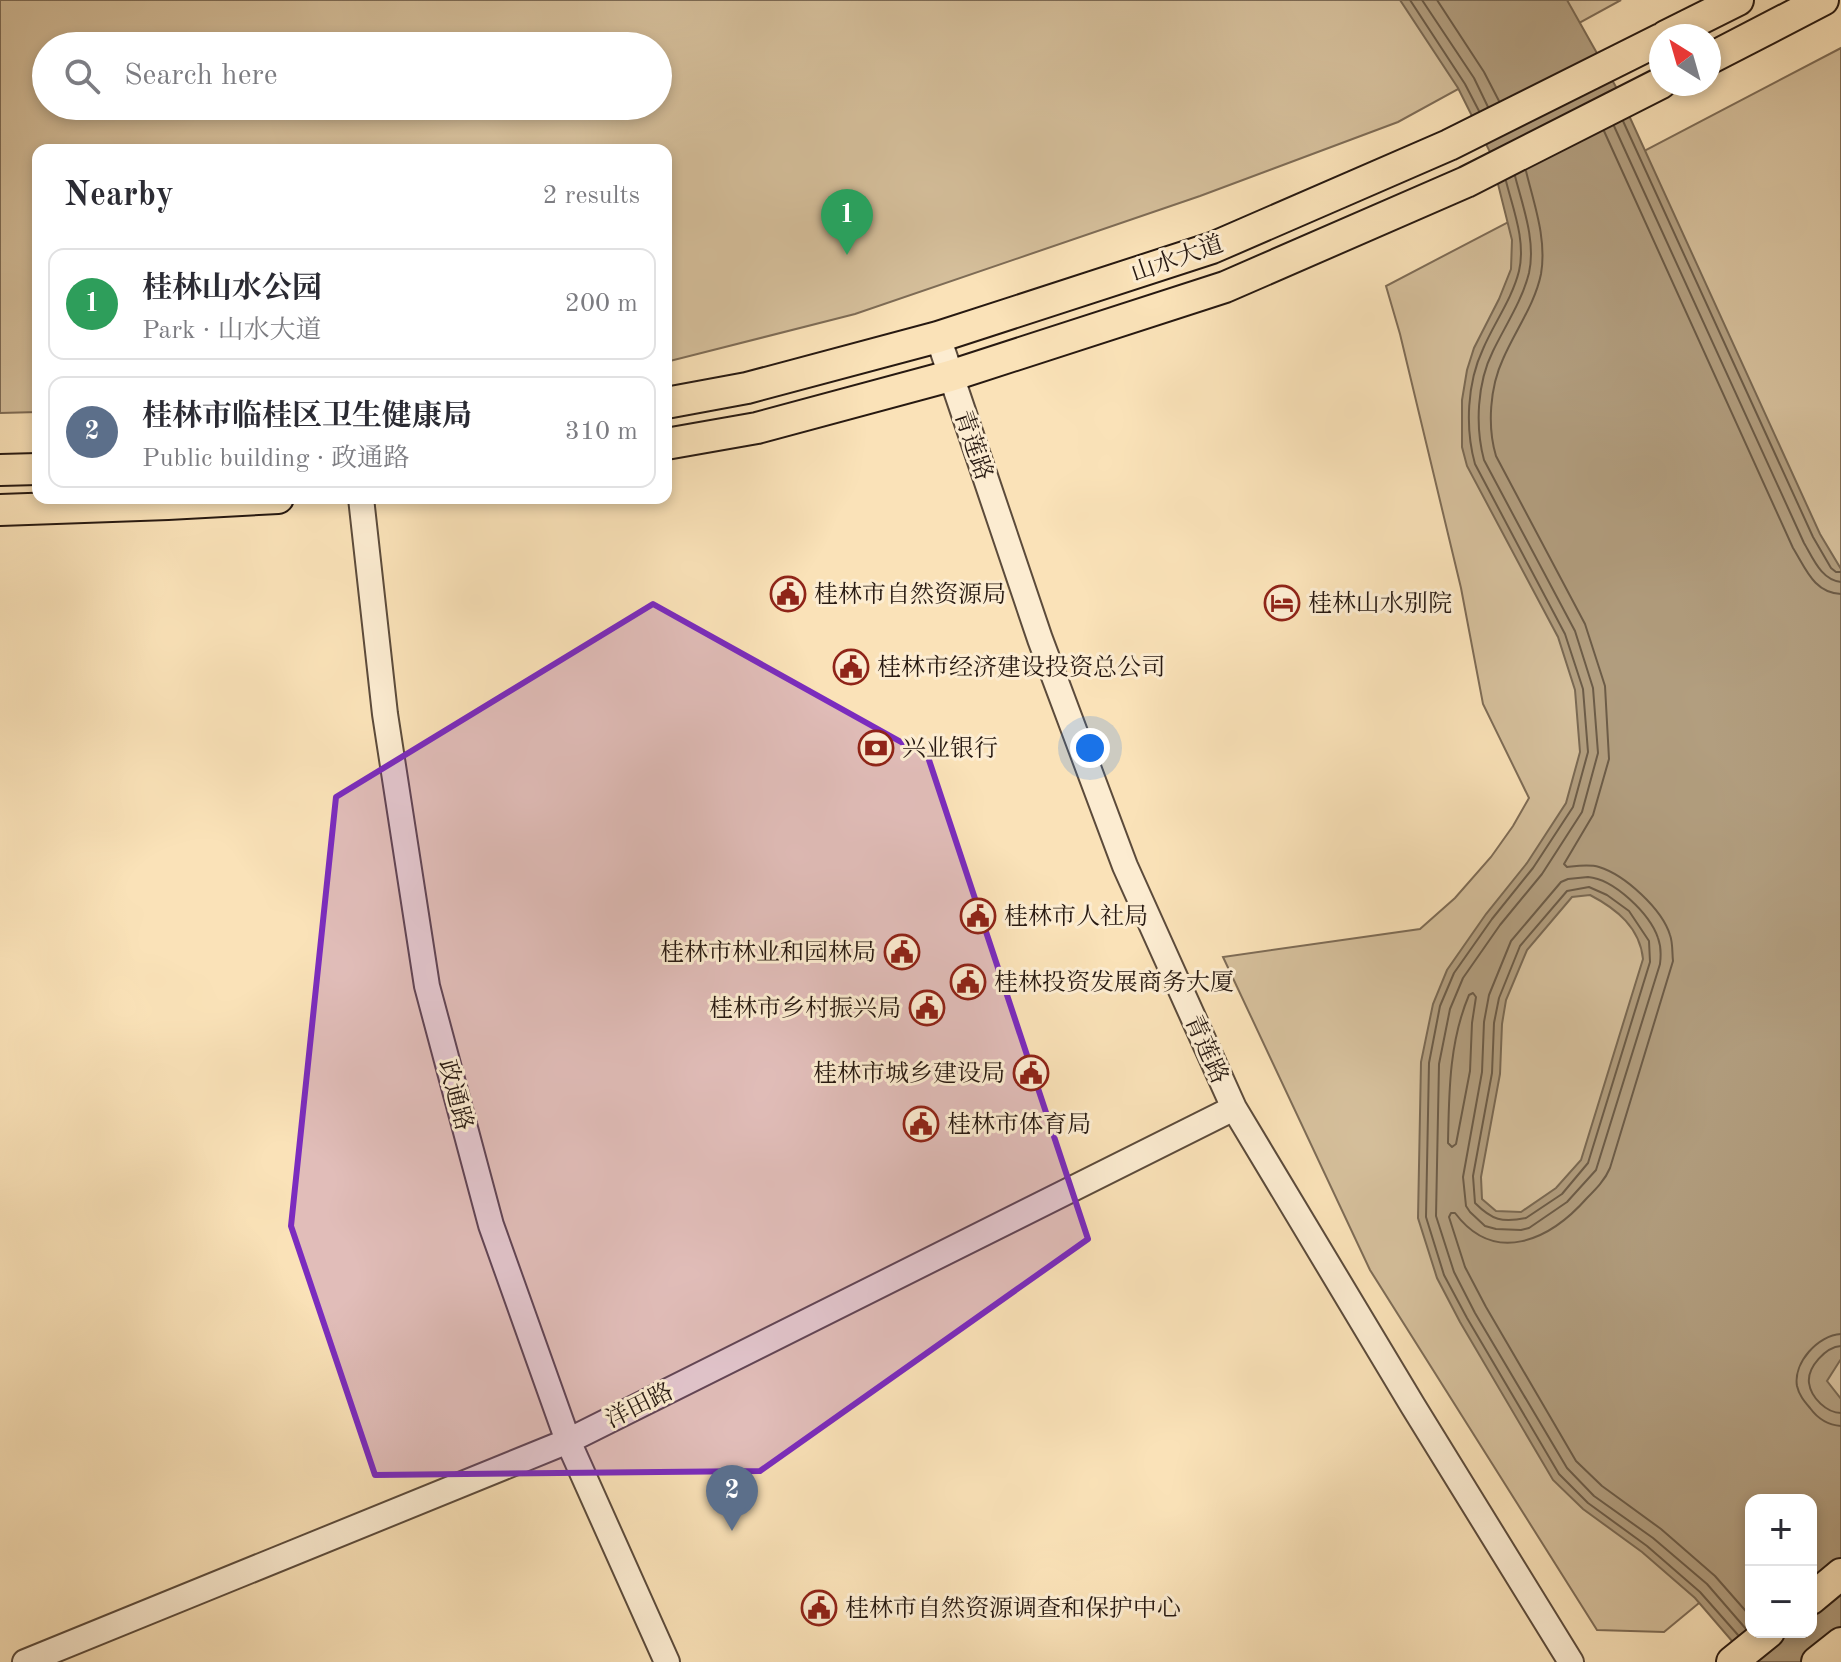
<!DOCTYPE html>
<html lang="en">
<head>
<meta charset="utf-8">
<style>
	:root { --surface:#fff; --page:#f7f7f7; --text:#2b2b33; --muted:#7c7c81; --line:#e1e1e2; --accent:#8f2418 }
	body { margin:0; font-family:"Old Standard TT","Noto Serif SC",serif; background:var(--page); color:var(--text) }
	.controls { position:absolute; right:24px; bottom:24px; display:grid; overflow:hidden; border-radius:16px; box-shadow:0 4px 12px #0003 }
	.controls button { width:72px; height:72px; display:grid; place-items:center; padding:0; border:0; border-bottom:2px solid var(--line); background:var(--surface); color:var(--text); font:40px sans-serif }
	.compass { position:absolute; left:1649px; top:24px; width:72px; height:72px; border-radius:50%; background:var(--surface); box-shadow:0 4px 12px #0003; rotate:323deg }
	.you { position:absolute; left:1090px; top:748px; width:28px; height:28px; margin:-20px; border:6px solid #fff; border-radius:50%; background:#1a73e8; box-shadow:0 0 0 12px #1a73e833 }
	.badge { display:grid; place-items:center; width:52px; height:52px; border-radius:50%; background:var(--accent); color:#fff; font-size:26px; font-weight:700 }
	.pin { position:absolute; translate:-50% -66px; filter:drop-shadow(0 2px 4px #0008) }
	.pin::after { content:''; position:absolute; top:42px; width:28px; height:24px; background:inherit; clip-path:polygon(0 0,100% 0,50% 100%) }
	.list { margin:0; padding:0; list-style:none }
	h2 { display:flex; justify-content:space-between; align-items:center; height:104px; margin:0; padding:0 32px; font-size:34px }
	h2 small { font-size:26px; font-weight:400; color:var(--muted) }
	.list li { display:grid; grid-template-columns:52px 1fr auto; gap:24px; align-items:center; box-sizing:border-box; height:112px; margin:0 16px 16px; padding:0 16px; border:2px solid var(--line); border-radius:16px }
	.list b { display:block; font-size:30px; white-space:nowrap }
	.list p { margin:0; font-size:26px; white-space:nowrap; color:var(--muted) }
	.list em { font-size:26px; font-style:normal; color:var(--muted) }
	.icon { flex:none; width:44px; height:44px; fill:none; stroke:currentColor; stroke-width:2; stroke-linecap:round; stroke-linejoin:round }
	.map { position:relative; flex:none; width:1841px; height:1662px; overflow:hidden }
	.search { position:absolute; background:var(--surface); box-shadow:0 4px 12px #0003; left:32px; top:32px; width:640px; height:88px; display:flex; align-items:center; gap:20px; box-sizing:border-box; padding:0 28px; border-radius:44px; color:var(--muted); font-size:30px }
	.panel { position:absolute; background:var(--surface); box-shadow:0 4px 12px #0003; left:32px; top:144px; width:640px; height:360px; border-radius:16px }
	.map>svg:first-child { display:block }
	.green { fill:#d6c09c; stroke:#7e6c56; stroke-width:2; fill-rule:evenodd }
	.water { fill:#b29e7f; stroke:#7a6953; stroke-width:2; fill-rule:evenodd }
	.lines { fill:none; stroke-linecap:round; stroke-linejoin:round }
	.shore { stroke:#6c5c48; stroke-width:2 }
	.tertiary-casing { stroke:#5c4b3b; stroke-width:28 }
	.primary-casing { stroke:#271911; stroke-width:34 }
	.tertiary { stroke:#fcecd1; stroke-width:24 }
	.primary { stroke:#fae2b8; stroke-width:30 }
	.marked { fill:#7b2cbf; fill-opacity:0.2; stroke:#7b2cbf; stroke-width:6; stroke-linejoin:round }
	.labels { text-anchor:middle; stroke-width:6; stroke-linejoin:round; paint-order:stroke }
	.street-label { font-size:24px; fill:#271911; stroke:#fcecd1 }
	.poi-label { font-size:24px; fill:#271911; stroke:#fcecd1; text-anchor:start }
</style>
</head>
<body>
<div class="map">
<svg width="1841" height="1662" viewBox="0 0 1841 1662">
	<rect width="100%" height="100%" fill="#fae2b8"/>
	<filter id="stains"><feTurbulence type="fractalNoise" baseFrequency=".0025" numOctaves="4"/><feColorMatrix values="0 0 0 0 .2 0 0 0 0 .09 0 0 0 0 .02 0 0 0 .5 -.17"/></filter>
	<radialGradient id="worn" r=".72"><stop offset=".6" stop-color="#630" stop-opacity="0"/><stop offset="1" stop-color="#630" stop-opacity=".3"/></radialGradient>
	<path class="green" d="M0 0H1621L1398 122 1200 196 855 314 666 362V150H38V412L0 413ZM46 46H658V106H46Z
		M1841 48V1486L1811 1500H1751V1560L1664 1632 1597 1630 1370 1270 1223 957 1420 929 1455 898 1491 857 1513 826 1529 798 1483 704 1461 588 1400 334 1386 286Z"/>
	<path class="water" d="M1400 0H1567L1616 87 1820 534 1841 569V1359L1827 1381 1841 1399V1662H1750L1695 1598 1642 1552 1583 1509 1553 1480 1460 1322 1437 1278 1418 1218 1421 1062 1433 1004 1447 970 1486 914 1527 863 1566 803 1580 752 1575 690 1558 637 1467 466 1462 447V400L1467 370 1474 348 1499 299 1511 269 1512 240 1490 152 1458 88ZM1590 895C1617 909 1640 928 1643 959L1581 1160 1556 1188 1521 1212 1496 1211 1482 1199 1481 1177 1500 1074 1502 1024 1506 1000 1527 950 1572 897ZM1751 1500H1811V1632H1751Z"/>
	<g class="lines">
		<path class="shore" d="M1410 0 1465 84 1479 111
			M1422 0 1474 78 1488 107
			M1437 0 1484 72 1499 101
			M1623 121 1813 537 1831 568 1836 572H1841
			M1614 126 1804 543C1813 558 1821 580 1841 582
			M1604 131 1793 548C1806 569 1814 593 1841 594
			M1526 171C1534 204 1547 239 1541 274 1535 304 1515 331 1503 359 1490 387 1487 426 1496 456L1585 624 1605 686 1609 759 1593 815 1564 864 1567 867C1577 866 1589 864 1599 867 1625 875 1662 909 1670 935 1673 943 1672 953 1673 961L1610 1168C1605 1180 1596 1189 1587 1198 1550 1240 1495 1266 1455 1213H1451L1449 1217 1465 1267 1486 1307 1576 1461 1602 1486 1661 1529 1715 1576 1751 1617
			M1515 176C1523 207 1536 241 1529 273 1522 301 1505 326 1493 351 1477 383 1475 426 1484 460L1575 631 1593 688 1598 753 1582 812 1542 874 1500 925 1463 978 1450 1009 1439 1064 1436 1216 1454 1272 1475 1313 1567 1468 1594 1496 1653 1538 1707 1584 1746 1629
			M1506 181C1513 209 1526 241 1519 271 1512 299 1494 323 1483 349 1467 383 1465 428 1475 464L1565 634 1583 689 1588 752 1573 807 1533 868 1492 919 1454 973 1440 1006 1429 1063 1426 1217 1444 1275 1467 1318 1559 1474 1588 1503 1647 1546 1700 1592 1738 1635
			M1588 877C1614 879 1650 914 1658 938 1661 946 1661 956 1660 964L1596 1170 1567 1202 1529 1228 1521 1230 1496 1229 1485 1226 1470 1212 1466 1206 1463 1177 1482 1072 1484 1022 1489 995 1511 941 1561 882 1568 879Z
			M1589 887 1607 895 1629 911 1649 941 1650 962 1588 1163 1562 1194 1526 1218C1502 1223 1492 1220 1475 1203L1473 1176 1492 1073 1494 1023 1499 998 1520 946 1567 891Z
			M1473 993 1476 997 1472 1023 1470 1071 1456 1144 1452 1147 1448 1143C1449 1093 1449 1042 1469 995Z
			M1841 1334C1818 1335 1793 1363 1797 1386 1799 1395 1804 1401 1810 1408 1818 1419 1827 1425 1841 1426
			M1841 1346C1826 1347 1807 1367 1809 1383 1811 1398 1827 1413 1841 1413"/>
		<g class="tertiary-casing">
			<path id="tertiary" d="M938 337 1040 639 1125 866 1234 1108 1413 1406 1571 1662
				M361 498 385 714 427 986 491 1225 568 1441 667 1662
				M25 1662 568 1441 1234 1108"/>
		</g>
		<g class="primary-casing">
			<path id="primary" d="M1666 36 1738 0
				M1709 59 1823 0
				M666 403 747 388 938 337 1212 248 1449 145 1661 39
				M666 444 757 428 950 376 1225 287 1466 182 1661 83
				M0 470 38 469
				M0 510 168 504 278 498
				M1811 1599 1841 1574
				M1732 1662 1769 1632
				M1817 1662 1841 1643"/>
		</g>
		<use href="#tertiary" class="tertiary"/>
		<use href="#primary" class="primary"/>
	</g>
	<path class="marked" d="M653 604 928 757 1088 1239 760 1471 375 1475 291 1226 336 797Z"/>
	<defs>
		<g id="civic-ring" transform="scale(1.8)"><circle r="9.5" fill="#fcecd1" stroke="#8f2418" stroke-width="1.5"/><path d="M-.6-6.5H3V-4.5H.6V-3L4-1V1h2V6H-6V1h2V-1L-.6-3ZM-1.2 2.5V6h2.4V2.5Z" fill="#8f2418"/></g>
		<g id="hotel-ring" transform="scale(1.8)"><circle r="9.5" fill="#fcecd1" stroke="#8f2418" stroke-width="1.5"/><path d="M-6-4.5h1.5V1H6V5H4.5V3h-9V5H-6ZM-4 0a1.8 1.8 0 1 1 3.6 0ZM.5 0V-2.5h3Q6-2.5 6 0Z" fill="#8f2418"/></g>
		<g id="bank-ring" transform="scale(1.8)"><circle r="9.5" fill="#fcecd1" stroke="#8f2418" stroke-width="1.5"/><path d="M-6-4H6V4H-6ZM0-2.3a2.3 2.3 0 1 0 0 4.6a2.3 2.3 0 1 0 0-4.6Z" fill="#8f2418"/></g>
	</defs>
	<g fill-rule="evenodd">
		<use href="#civic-ring" x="788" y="594"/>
		<use href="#hotel-ring" x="1282" y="603"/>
		<use href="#civic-ring" x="851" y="667"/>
		<use href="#bank-ring" x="876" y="748"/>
		<use href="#civic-ring" x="978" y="916"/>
		<use href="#civic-ring" x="902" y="952"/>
		<use href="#civic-ring" x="968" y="982"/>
		<use href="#civic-ring" x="927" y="1008"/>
		<use href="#civic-ring" x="1031" y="1073"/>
		<use href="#civic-ring" x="921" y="1124"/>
		<use href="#civic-ring" x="819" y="1608"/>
	</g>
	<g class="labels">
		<g class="street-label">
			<text transform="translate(1177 258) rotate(-19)" y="8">山水大道</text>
			<text transform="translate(974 445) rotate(71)" y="8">青莲路</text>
			<text transform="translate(1207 1049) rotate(66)" y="8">青莲路</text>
			<text transform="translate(456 1095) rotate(75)" y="8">政通路</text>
			<text transform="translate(639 1405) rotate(-26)" y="8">洋田路</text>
		</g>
		<g class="poi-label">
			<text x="814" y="602">桂林市自然资源局</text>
			<text x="1308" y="611">桂林山水别院</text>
			<text x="877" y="675">桂林市经济建设投资总公司</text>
			<text x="902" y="756">兴业银行</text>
			<text x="1004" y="924">桂林市人社局</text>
			<text x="876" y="960" text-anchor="end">桂林市林业和园林局</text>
			<text x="994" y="990">桂林投资发展商务大厦</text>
			<text x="901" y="1016" text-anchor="end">桂林市乡村振兴局</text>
			<text x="1005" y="1081" text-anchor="end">桂林市城乡建设局</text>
			<text x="947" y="1132">桂林市体育局</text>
			<text x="845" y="1616">桂林市自然资源调查和保护中心</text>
		</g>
	</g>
	<rect width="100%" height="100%" filter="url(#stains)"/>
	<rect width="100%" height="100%" fill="url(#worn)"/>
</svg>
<div class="controls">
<button>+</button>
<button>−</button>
</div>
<svg class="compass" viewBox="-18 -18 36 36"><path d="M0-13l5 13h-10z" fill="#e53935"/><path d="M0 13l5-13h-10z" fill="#7c7c81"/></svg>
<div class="you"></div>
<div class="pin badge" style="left:847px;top:255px;background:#2e9e5b">1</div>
<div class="pin badge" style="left:732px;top:1531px;background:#5c6f8a">2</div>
<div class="search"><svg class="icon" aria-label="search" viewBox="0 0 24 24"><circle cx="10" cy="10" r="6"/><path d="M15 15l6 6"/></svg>Search here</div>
<section class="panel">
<h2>Nearby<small>2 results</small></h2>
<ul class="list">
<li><span class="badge" style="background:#2e9e5b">1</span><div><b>桂林山水公园</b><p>Park · 山水大道</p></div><em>200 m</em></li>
<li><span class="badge" style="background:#5c6f8a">2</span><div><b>桂林市临桂区卫生健康局</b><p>Public building · 政通路</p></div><em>310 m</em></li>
</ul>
</section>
</div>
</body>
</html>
